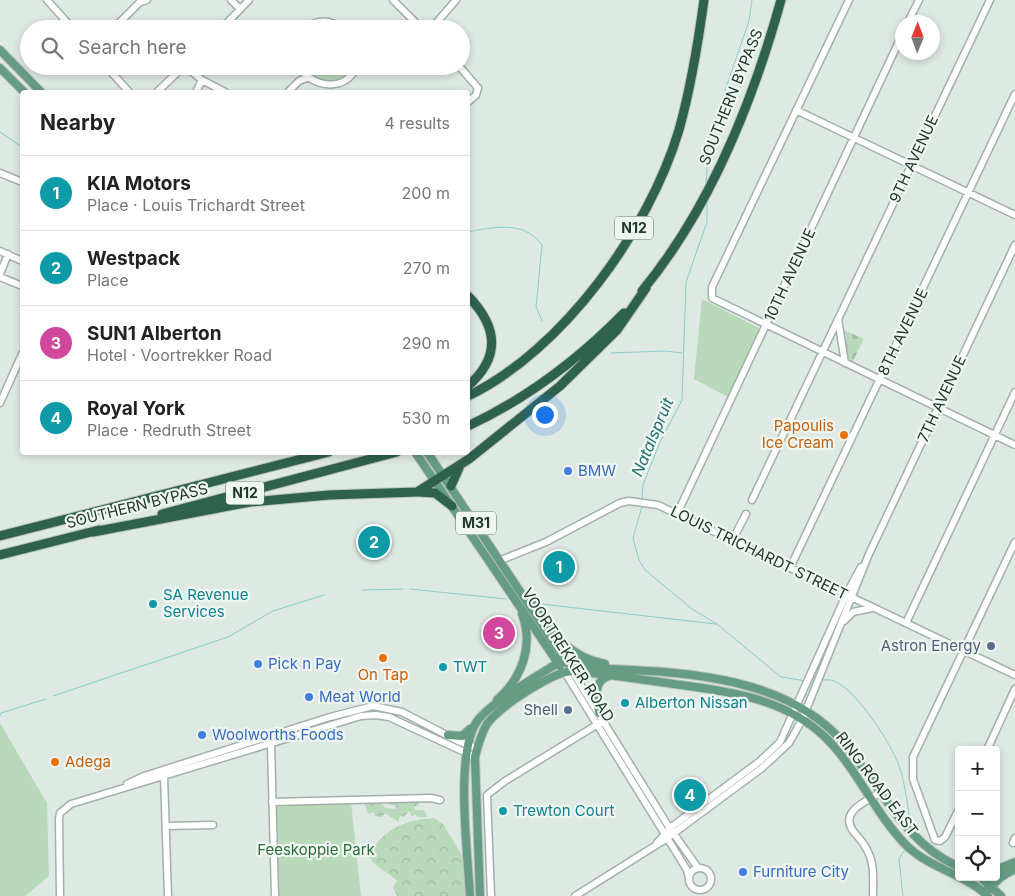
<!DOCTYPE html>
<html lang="en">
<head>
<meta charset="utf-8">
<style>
	:root { --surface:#fff; --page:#f2f2f2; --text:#222; --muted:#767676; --line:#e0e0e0; --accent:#ea580c }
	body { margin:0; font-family:Inter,sans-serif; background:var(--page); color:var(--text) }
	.controls { position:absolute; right:15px; bottom:15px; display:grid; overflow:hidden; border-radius:5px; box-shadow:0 2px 8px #0003 }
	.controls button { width:45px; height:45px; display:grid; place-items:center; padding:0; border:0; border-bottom:1px solid var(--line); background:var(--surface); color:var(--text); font:25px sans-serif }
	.compass { position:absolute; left:895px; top:15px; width:45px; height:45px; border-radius:50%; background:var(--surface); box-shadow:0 2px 8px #0003; rotate:1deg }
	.you { position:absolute; left:544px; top:414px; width:18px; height:18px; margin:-12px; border:4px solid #fff; border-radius:50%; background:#1a73e8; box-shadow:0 0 0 8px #1a73e833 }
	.badge { display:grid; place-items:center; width:32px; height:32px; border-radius:50%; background:var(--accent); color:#fff; font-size:16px; font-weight:700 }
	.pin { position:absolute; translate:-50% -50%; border:2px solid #fff; box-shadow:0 1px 5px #0006 }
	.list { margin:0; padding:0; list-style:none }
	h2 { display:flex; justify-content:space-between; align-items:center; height:65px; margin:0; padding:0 20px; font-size:21px }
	h2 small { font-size:16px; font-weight:400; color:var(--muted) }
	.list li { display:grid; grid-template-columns:32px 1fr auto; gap:15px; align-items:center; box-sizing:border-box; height:75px; padding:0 20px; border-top:1px solid var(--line) }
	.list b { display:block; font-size:19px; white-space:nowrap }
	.list p { margin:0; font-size:16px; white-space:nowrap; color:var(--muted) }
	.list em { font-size:16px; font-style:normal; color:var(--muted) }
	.icon { flex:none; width:28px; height:28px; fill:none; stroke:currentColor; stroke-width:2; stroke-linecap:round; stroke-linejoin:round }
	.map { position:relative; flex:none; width:1015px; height:896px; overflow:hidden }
	.search { position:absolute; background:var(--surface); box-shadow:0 2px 8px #0003; left:20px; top:20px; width:450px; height:55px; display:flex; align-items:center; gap:12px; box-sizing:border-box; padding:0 18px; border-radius:28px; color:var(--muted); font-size:19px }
	.panel { position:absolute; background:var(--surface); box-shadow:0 2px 8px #0003; left:20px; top:90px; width:450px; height:365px; border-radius:5px }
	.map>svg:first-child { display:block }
	.green { fill:#b9d9bb }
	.forest { fill:url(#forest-crowns) }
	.cemetery { fill:url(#cemetery-stones) }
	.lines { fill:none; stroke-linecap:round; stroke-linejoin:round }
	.stream { stroke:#89ccc9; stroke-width:1 }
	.minor-casing { stroke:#a2b0a9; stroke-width:9 }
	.major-casing { stroke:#bcc3c0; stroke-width:10 }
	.highway-casing { stroke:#bcc3c0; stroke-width:11 }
	.minor { stroke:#fff; stroke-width:6 }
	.major { stroke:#669c84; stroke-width:8 }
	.highway { stroke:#2f624e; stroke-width:9 }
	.food-dot { fill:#e8710a; stroke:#eff6f1; stroke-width:2 }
	.shop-dot { fill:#3f7fe0; stroke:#eff6f1; stroke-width:2 }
	.culture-dot { fill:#0f9aa8; stroke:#eff6f1; stroke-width:2 }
	.service-dot { fill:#5c6f8a; stroke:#eff6f1; stroke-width:2 }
	.labels { text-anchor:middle; stroke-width:4.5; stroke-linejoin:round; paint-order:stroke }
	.shield { fill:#eff6f1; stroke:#5f7168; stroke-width:1 }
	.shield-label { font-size:14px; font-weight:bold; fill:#21382e }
	.street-label { font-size:15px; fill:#21382e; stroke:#eff6f1 }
	.food-label { font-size:15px; fill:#c56008; stroke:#eff6f1; text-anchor:end }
	.shop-label { font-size:15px; fill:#366cbe; stroke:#eff6f1; text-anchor:start }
	.culture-label { font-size:15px; fill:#0d838f; stroke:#eff6f1; text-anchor:start }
	.service-label { font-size:15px; fill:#4e5e75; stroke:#eff6f1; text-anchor:end }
	.park-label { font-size:15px; fill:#2e6c3a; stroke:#eff6f1 }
	.water-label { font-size:16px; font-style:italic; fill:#1f706e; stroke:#eff6f1 }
</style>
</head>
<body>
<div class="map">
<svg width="1015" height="896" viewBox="0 0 1015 896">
	<defs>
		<pattern id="forest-crowns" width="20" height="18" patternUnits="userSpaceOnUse" patternTransform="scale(1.25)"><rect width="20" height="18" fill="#b9d9bb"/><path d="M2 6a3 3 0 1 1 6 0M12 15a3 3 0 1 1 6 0" fill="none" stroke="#9fbba1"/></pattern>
		<pattern id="cemetery-stones" width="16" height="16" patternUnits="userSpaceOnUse" patternTransform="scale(1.25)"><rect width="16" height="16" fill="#b9d9bb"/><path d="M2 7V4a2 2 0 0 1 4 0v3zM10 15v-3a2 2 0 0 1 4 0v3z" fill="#9fbba1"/></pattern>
	</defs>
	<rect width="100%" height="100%" fill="#dfe9e3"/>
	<path class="green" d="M301 66H355C342 88 317 85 301 66Z
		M702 299 761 329 728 397 694 379Z
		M0 723 47 803 49 876 25 896H0Z
		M351 802 361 896H279L275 804Z"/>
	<path class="forest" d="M417 799 419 805 414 807 415 810H424L427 817H418L415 814 412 817 409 811 404 817 400 816 398 822 385 813 382 817 375 816 374 812 368 814 365 804 381 803 385 808 395 809V806L387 803 389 801Z
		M434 818 443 824 463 857 466 896H397L393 887 397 881C388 872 374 867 369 856 382 829 405 820 434 818Z"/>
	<path class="cemetery" d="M841 329 864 339 852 363 846 360Z"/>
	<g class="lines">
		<path class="stream" d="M0 132 22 147
			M706 185 709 137 749 21 752 0
			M468 232C494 227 524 220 542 245L536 307 542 321
			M611 353 665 351 682 353
			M642 500 643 485 660 442 682 400 686 282 707 222V201
			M642 506 633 538 639 560 645 570 692 609 717 624 781 677 806 681
			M410 589 506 599
			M362 590 403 589
			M541 604 716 624
			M822 680C826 680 830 679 834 681 856 689 895 748 901 772 905 786 909 810 910 825
			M53 696 228 637 273 611 324 595
			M0 716 1 713 46 699
			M903 896 899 859 906 848"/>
		<g class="minor-casing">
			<path id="minor" d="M47 0 73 29
				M231 0 240 9
				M393 0 422 29
				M849 0 712 287V298L1015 445
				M908 22 919 0
				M113 29 140 2 147 0
				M221 29 249 0
				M305 29C317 19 330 19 342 29
				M431 29 456 0
				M106 66 129 92
				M185 66 202 80 225 92
				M298 66C312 88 346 93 357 66
				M459 66 478 88 476 95 468 102
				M157 92 184 66
				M196 92 202 80
				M288 92 299 81 309 77
				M796 110 1015 215
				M0 173 22 182
				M0 251 22 261
				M0 274 8 254
				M0 277 22 286
				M838 319 845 363
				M0 403 22 354
				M752 500 990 0
				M677 514 902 35
				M732 541 746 514
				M501 560 546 542 620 503 629 501 658 505 1015 675
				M790 568 1015 94
				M844 621 853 612 872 608
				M906 623 1015 392
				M564 671 687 870 689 878
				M572 671 667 824 698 868
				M271 744 275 896
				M987 750 1015 689
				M164 776 168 896
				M127 784 144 776 330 717 373 706 402 712 460 742 477 748
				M272 802 431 798 440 800
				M959 809 945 837 940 841 935 840 913 779V757L1015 542
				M166 826 213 825
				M657 843 670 828 760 761 780 742 846 595 861 567
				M1013 843 1015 838
				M689 879a11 11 0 1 1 22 0a11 11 0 1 1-22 0Z
				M60 896 59 819 60 813 71 804 361 716 376 715 389 717 475 757
				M491 896 487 795 505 781 603 721
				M575 896 666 839 762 768 789 743 802 720 869 554 1015 245
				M873 896C873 880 875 864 867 850 864 843 858 837 853 831 839 811 867 801 880 793"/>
		</g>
		<g class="major-casing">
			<path id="major" d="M0 50 41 92
				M0 68 24 92
				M415 452 560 666
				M427 452 569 665
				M530 598C552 629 564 656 605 664
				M497 700C522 678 534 646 522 614
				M599 713C597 699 592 681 609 676
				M448 735 462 736 470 729
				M996 870 1015 862
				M980 877 1001 896
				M984 893 1001 877 1015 869
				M470 896C468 855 454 751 478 720 492 702 537 676 558 663 574 660 593 668 610 669 689 672 786 678 842 741 881 785 902 842 959 867
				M480 896 475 757C478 745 481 734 487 724 499 707 552 672 572 671 606 674 640 679 674 684 728 691 784 698 825 737 857 768 874 812 905 844 928 868 963 873 988 896"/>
		</g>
		<g class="highway-casing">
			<path id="highway" d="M642 291C709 210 753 101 781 0
				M468 296C498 327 501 357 468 386
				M468 396C563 350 649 230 679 130 691 87 698 44 704 0
				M468 426C528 398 578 360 624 313
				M451 486 459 468
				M419 492 435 493 452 506
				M162 514 397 452
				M93 532 250 502 329 495 417 492 469 459 560 386 617 330 646 288
				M0 536 329 452
				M0 555 99 530"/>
		</g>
		<use href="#minor" class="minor"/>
		<use href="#major" class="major"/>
		<use href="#highway" class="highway"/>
	</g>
	<g class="food-dot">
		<circle cx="844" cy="435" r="5"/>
		<circle cx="383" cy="658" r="5"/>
		<circle cx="55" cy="762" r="5"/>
	</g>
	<g class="shop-dot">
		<circle cx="568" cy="471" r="5"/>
		<circle cx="258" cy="664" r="5"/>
		<circle cx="309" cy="697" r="5"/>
		<circle cx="202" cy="735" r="5"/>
		<circle cx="743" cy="872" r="5"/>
	</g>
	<g class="culture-dot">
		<circle cx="153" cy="604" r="5"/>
		<circle cx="443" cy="667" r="5"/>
		<circle cx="625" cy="703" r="5"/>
		<circle cx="503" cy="811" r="5"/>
	</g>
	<g class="service-dot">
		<circle cx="991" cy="646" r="5"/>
		<circle cx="568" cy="710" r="5"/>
	</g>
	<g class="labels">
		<g class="shield">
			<rect x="615" y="216.5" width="38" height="23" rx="4"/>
			<rect x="226" y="481.5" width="38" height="23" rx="4"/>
			<rect x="456" y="511.5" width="40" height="23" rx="4"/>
		</g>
		<g class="shield-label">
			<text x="634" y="233">N12</text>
			<text x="245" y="498">N12</text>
			<text x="476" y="528">M31</text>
		</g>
		<g class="street-label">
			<text transform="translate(731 97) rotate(-68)" y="5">SOUTHERN BYPASS</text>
			<text transform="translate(914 159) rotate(-65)" y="5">9TH AVENUE</text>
			<text transform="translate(790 275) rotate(-65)" y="5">10TH AVENUE</text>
			<text transform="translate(903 332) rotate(-64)" y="5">8TH AVENUE</text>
			<text transform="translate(942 399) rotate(-65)" y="5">7TH AVENUE</text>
			<text transform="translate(137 506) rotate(-14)" y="5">SOUTHERN BYPASS</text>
			<text transform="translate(759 553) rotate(26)" y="5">LOUIS TRICHARDT STREET</text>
			<text transform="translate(568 655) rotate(57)" y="5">VOORTREKKER ROAD</text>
			<text transform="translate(877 784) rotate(53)" y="5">RING ROAD EAST</text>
		</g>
		<g class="food-label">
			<text x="834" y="431">Papoulis<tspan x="834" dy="17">Ice Cream</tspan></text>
			<text x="383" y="680" text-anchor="middle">On Tap</text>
			<text x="65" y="767" text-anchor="start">Adega</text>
		</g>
		<g class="shop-label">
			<text x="578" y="476">BMW</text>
			<text x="268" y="669">Pick n Pay</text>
			<text x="319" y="702">Meat World</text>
			<text x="212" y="740">Woolworths Foods</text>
			<text x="753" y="877">Furniture City</text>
		</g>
		<g class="culture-label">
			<text x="163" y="600">SA Revenue<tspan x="163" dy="17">Services</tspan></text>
			<text x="453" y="672">TWT</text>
			<text x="635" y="708">Alberton Nissan</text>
			<text x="513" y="816">Trewton Court</text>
		</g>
		<g class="service-label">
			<text x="981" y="651">Astron Energy</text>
			<text x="558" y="715">Shell</text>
		</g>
		<g class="park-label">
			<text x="316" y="855">Feeskoppie Park</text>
		</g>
		<g class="water-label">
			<text transform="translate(652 437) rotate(-67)" y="6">Natalspruit</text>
		</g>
	</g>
</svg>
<div class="controls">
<button>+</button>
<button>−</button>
<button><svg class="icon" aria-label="locate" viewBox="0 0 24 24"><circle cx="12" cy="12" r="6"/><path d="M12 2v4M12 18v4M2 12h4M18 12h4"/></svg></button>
</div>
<svg class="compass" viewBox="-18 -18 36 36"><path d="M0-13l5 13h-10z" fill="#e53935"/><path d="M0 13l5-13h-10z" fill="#767676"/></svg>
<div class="you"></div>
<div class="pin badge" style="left:559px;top:567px;background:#0f9aa8">1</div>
<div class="pin badge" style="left:374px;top:542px;background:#0f9aa8">2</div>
<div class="pin badge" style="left:499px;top:633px;background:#d1479c">3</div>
<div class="pin badge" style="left:690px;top:795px;background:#0f9aa8">4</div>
<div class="search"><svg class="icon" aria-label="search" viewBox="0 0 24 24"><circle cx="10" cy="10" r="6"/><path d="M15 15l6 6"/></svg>Search here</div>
<section class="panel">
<h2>Nearby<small>4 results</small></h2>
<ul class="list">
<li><span class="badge" style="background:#0f9aa8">1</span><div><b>KIA Motors</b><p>Place · Louis Trichardt Street</p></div><em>200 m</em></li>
<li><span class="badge" style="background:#0f9aa8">2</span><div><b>Westpack</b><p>Place</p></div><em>270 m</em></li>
<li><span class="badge" style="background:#d1479c">3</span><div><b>SUN1 Alberton</b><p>Hotel · Voortrekker Road</p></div><em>290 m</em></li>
<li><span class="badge" style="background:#0f9aa8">4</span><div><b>Royal York</b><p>Place · Redruth Street</p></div><em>530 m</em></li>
</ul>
</section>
</div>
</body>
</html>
